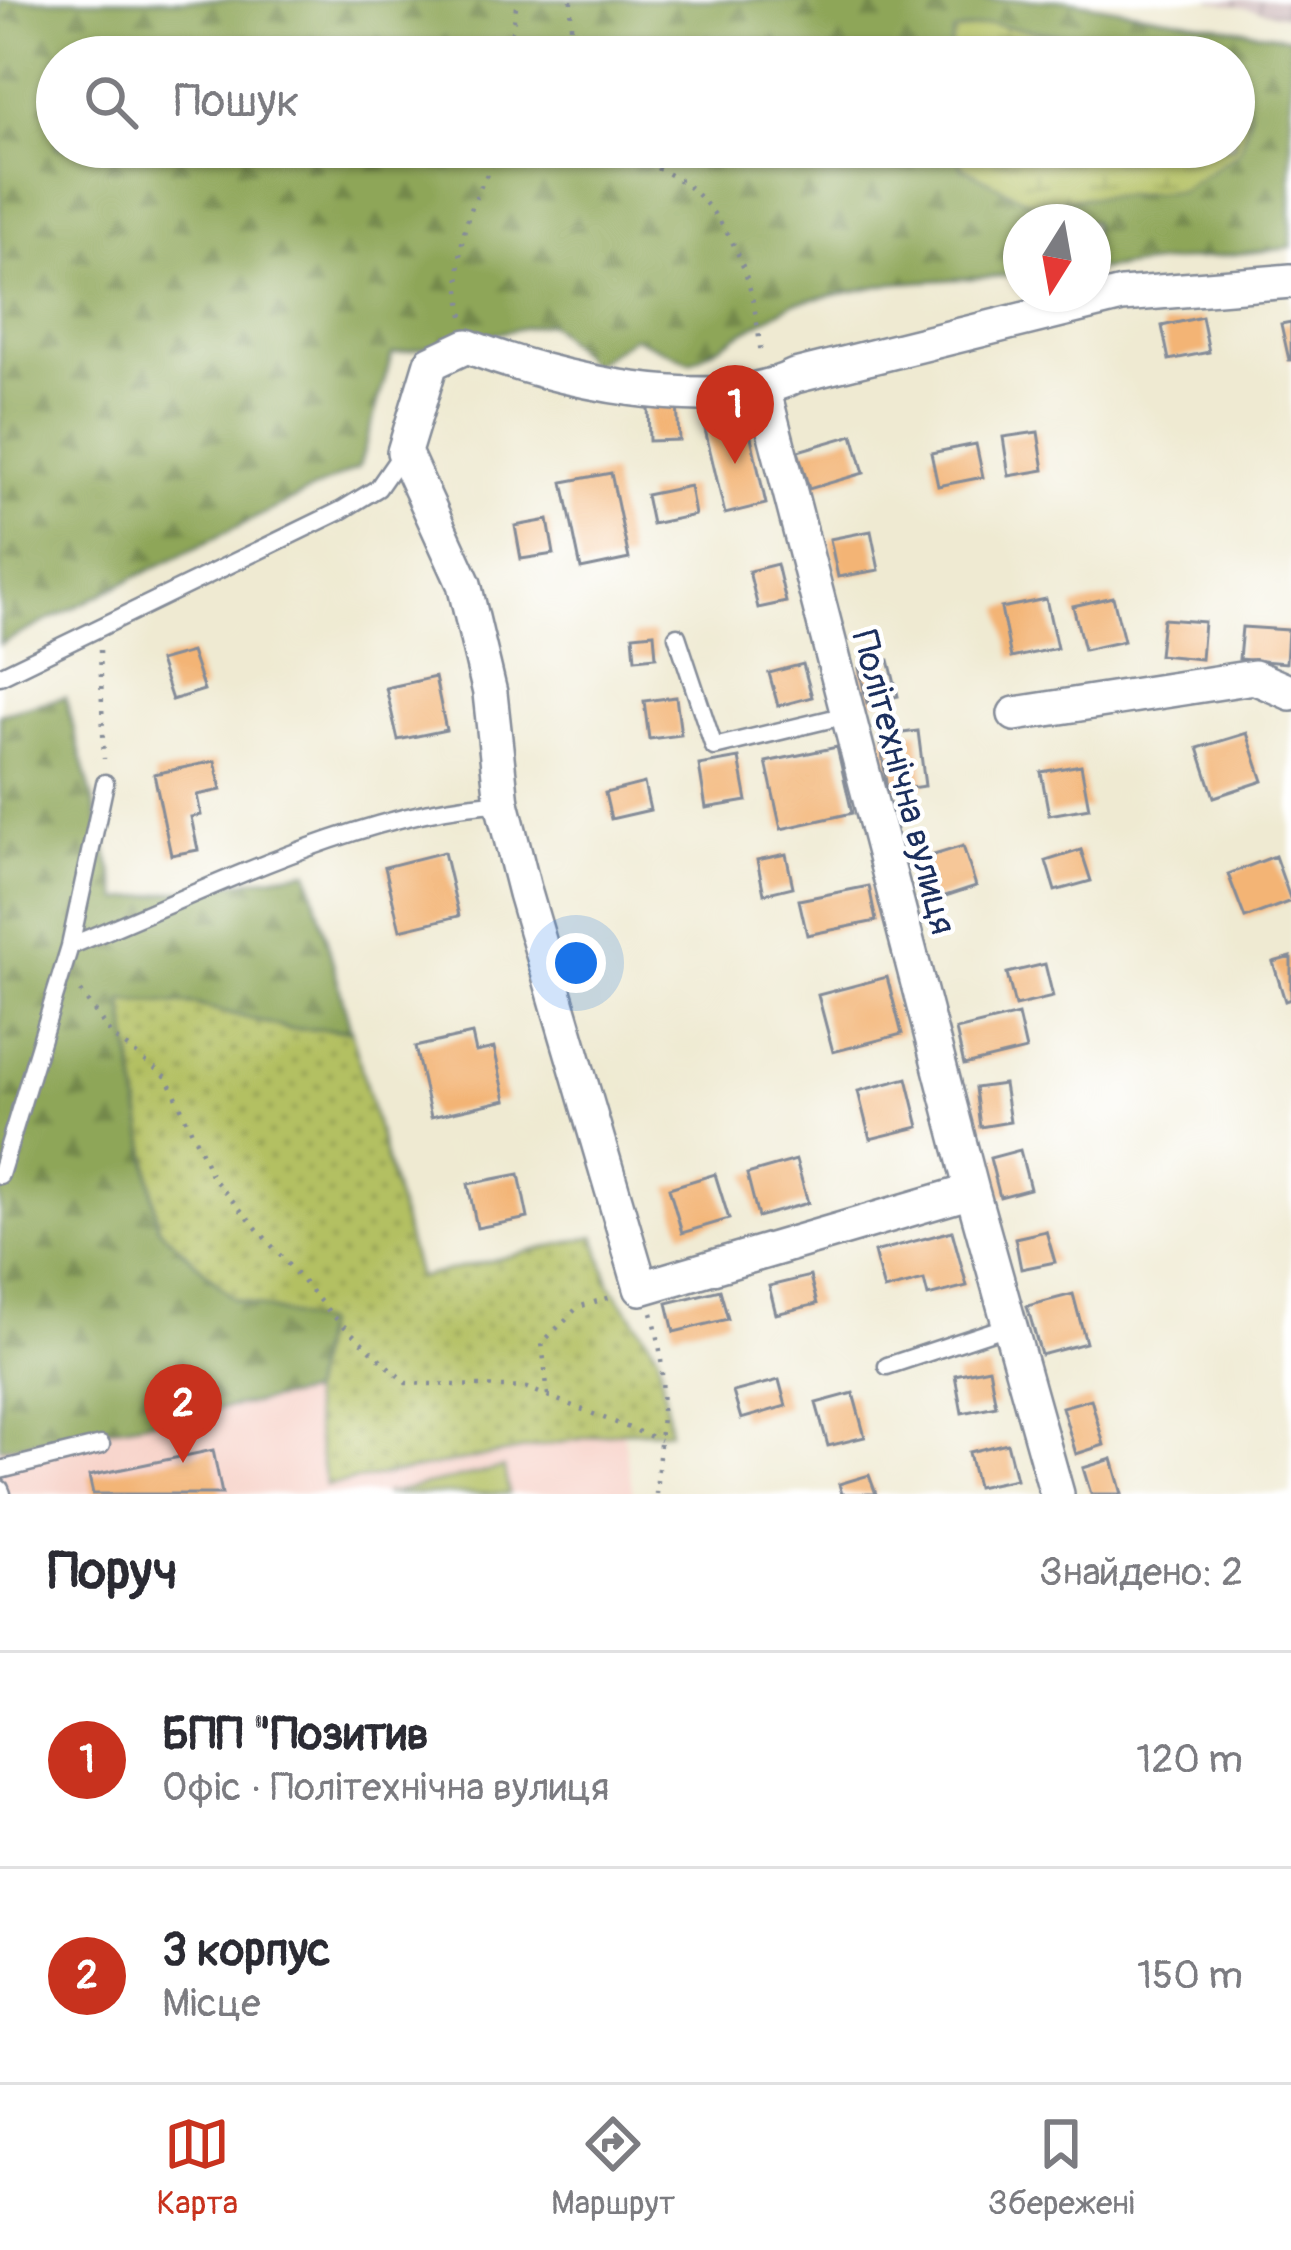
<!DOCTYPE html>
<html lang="uk">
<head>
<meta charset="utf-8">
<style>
	:root { --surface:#fff; --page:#f7f7f7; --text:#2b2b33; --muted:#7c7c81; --line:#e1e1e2; --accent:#c8321e }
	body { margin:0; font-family:Pangolin,sans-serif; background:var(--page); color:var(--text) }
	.compass { position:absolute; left:1003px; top:204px; width:108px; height:108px; border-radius:50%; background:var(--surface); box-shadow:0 3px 9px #0004; rotate:191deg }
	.you { position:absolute; left:576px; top:963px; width:42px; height:42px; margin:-30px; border:9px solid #fff; border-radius:50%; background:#1a73e8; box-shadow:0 0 0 18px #1a73e833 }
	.badge { display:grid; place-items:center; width:78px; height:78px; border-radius:50%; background:var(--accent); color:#fff; font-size:39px; font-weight:700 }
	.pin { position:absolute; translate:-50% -99px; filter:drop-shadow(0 3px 6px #0008) }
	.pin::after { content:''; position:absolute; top:63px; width:42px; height:36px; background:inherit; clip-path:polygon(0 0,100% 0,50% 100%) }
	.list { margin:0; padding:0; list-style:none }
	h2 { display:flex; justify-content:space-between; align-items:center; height:156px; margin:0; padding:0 48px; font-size:51px }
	h2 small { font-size:39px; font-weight:400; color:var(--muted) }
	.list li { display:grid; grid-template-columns:78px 1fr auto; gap:36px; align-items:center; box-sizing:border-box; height:216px; padding:0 48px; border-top:3px solid var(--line) }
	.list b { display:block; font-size:45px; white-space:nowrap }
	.list p { margin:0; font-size:39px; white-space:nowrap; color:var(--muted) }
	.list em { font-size:39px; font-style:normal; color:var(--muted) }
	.icon { flex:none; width:66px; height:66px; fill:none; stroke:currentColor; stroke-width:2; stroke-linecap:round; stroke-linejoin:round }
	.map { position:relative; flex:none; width:1291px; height:1494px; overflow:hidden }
	.search { position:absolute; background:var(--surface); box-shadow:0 3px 9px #0004; left:36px; right:36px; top:36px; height:132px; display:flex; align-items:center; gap:30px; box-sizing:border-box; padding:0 42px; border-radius:66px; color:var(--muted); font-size:45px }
	.sheet { height:588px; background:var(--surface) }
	nav { display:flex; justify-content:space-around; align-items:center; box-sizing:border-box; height:168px; border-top:3px solid var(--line); background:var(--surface); font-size:33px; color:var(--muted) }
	nav a { display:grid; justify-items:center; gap:6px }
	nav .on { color:var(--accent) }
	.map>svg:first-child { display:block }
	.built { fill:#f7d1c7 }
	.industrial { fill:url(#industrial-grid) }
	.green { fill:url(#green-dots); stroke:#677860; stroke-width:3 }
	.forest { fill:url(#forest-firs); stroke:#546a5b; stroke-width:3; fill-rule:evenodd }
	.wetland { fill:url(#wetland-marsh); stroke:#677860; stroke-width:3 }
	.pitch { fill:#b3c062; stroke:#677860; stroke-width:3 }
	.building { fill:#f3b474 }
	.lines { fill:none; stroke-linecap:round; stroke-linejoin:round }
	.lane-casing { stroke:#858c98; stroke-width:21 }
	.street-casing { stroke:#858c98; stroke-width:38 }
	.path { stroke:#858c98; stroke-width:4.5; stroke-dasharray:3 9; stroke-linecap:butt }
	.lane { stroke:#fff; stroke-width:16 }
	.street { stroke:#fff; stroke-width:33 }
	.labels { text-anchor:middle; stroke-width:9; stroke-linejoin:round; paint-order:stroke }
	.street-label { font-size:36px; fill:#1b2f5e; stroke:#fff }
</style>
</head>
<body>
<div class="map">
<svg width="1291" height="1494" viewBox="0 0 1291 1494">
	<defs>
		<pattern id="industrial-grid" width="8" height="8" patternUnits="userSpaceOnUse" patternTransform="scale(3)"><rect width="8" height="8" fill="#d2bfc0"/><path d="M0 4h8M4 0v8" fill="none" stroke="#b4a4a7"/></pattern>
		<pattern id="green-dots" width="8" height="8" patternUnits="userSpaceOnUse" patternTransform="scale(3)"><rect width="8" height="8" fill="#b3c062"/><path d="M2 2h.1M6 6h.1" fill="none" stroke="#919c54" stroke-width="1.8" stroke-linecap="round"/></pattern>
		<pattern id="forest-firs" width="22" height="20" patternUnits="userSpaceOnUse" patternTransform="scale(3)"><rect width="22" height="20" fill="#8ea658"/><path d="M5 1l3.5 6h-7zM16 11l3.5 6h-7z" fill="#73884c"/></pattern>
		<pattern id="wetland-marsh" width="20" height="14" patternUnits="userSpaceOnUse" patternTransform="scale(3)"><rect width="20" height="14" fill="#b3c062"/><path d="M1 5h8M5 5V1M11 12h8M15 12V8" fill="none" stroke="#919c54"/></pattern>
	</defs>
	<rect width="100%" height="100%" fill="#fff"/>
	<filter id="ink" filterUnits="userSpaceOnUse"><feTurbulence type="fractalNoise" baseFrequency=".00833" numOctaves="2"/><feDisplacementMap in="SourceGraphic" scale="24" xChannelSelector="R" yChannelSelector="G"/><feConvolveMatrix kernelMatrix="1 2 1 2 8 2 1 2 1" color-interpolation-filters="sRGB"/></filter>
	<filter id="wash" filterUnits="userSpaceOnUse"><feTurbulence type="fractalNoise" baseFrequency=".004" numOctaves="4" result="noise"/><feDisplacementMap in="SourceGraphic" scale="48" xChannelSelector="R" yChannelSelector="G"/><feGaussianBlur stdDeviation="2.7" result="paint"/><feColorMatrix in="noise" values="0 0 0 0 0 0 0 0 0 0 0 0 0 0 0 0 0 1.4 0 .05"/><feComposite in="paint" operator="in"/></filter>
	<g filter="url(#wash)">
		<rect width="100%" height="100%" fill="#efead2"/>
		<path class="built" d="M309 1393 327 1486 623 1431 633 1494H0V1448Z"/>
		<path class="industrial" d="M1206 0H1291V17Z"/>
		<path class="green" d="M123 1000 194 1004 289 1029 351 1030 418 1278 595 1236 609 1283 658 1353 670 1431H623L326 1486 309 1393 322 1324 234 1299 158 1227Z"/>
		<path class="forest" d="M0 0H1066L1291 38V248L1093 270V222H1021V275L894 283 794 303 691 362 634 337 591 365 548 323 392 354 359 467 0 644ZM57 57H1234V147H57Z
			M65 697 120 900 308 871 351 1030 289 1029 194 1004 123 1001 158 1227 234 1299 323 1324 309 1393 0 1448V714Z"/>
		<path class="wetland" d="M990 24 1180 54 1187 57H948L954 32Z
			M1234 76 1250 113 1239 152 1180 191 1029 202 962 167 954 147H1234Z"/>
		<path class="pitch" d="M504 1468 509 1494H384Z"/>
		<g id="blocks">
			<path class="building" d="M1202 317 1209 352 1169 360 1162 326Z
				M1291 322V360H1289L1281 324Z
				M677 403 679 440 649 441 648 404Z
				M746 415 766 504 725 514 704 425Z
				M1038 432 1044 470 1009 476 1003 437Z
				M853 435 864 473 809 489 798 451Z
				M976 444 983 477 938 486 931 453Z
				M611 473 629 559 581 569 563 482Z
				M690 486 695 515 652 524 646 495Z
				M548 520 554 554 521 559 515 526Z
				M871 531 879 570 838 577 830 539Z
				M777 564 786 602 758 608 749 571Z
				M1113 597 1124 641 1084 650 1073 606Z
				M1046 599 1057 648 1011 658 1001 608Z
				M1163 619 1204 622 1201 659 1159 655Z
				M1242 627 1288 630 1286 663 1239 659Z
				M654 633 656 657 635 659 633 635Z
				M191 652 204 690 172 700 159 661Z
				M889 660 898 696 867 703 859 668Z
				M803 664 812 697 778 706 769 673Z
				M435 677 446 730 398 740 386 688Z
				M676 697 681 735 649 739 644 701Z
				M918 731 925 786 887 791 880 736Z
				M1247 733 1263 781 1214 797 1198 748Z
				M837 747 852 813 781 829 766 762Z
				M739 758 747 801 706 808 699 765Z
				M215 761 221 790 197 795 201 815 191 817 198 850 171 855 154 774Z
				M1081 765 1089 808 1049 815 1041 772Z
				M644 783 650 810 611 819 605 793Z
				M963 846 976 886 927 902 914 861Z
				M1081 850 1091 881 1055 891 1046 861Z
				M444 852 459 916 400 930 385 867Z
				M786 854 793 887 764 894 757 860Z
				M1275 856 1291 901 1245 918 1228 874Z
				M869 886 876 921 807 935 799 900Z
				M1291 957V999L1285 1001 1273 962Z
				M1045 964 1053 997 1015 1006 1007 973Z
				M887 977 902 1034 833 1052 818 995Z
				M1018 1015 1026 1050 964 1065 956 1030Z
				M472 1034 476 1052 494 1048 506 1100 431 1117 415 1047Z
				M907 1078 919 1127 870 1139 858 1091Z
				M1004 1084 1010 1122 980 1127 975 1088Z
				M1020 1150 1030 1189 1000 1197 990 1158Z
				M796 1160 808 1203 758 1217 747 1174Z
				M519 1174 528 1218 477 1228 468 1184Z
				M715 1174 729 1219 682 1233 669 1188Z
				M952 1231 967 1286 928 1296 924 1280 884 1290 874 1252Z
				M1046 1231 1055 1262 1021 1269 1015 1238Z
				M810 1276 817 1304 776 1314 769 1286Z
				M720 1290 728 1319 674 1332 667 1303Z
				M1073 1294 1086 1343 1041 1355 1027 1306Z
				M989 1368 996 1406 962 1413 955 1375Z
				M779 1380 786 1406 741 1419 733 1392Z
				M853 1393 865 1437 828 1446 816 1403Z
				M1091 1399 1104 1445 1076 1454 1062 1407Z
				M1007 1443 1016 1479 977 1487 969 1452Z
				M213 1450 222 1494H93L89 1476Z
				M1112 1459 1122 1494H1091L1083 1468Z
				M869 1475 876 1494H842L839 1484Z"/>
		</g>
	</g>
	<g filter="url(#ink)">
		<use href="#blocks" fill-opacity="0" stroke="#858c98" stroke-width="3"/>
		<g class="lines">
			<g class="lane-casing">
				<path id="lane" d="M677 636 714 747 847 715
					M0 676 342 510 378 488 403 452
					M70 946C197 895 368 807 502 803
					M0 1175 70 946 105 783
					M887 1366 1011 1325
					M0 1470 101 1445
					M0 1489 2 1494"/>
			</g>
			<g class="street-casing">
				<path id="street" d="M764 392 972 1191 641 1288 525 893 502 803 490 693 464 584 404 452 431 363 467 346C550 379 714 417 795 376L1122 295 1291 281
					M1015 714 1254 677 1291 693
					M972 1191 1057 1494"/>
			</g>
			<path class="path" d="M571 0V57
				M508 57 517 0
				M628 147C645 166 671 172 690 188 741 233 755 292 761 356
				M463 316C452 245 467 208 502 147
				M100 650 104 759
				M80 991 112 1036 168 1078 212 1177 332 1315 406 1383 527 1388 660 1440
				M652 1313C670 1371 660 1435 656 1494
				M548 1395 542 1343 578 1307 611 1297"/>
			<use href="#lane" class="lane"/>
			<use href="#street" class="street"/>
		</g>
	</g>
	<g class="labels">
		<g class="street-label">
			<text transform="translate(905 782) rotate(75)" y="13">Політехнічна вулиця</text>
		</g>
	</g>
</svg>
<svg class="compass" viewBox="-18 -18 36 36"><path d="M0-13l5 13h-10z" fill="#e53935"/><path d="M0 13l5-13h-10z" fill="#7c7c81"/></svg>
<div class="you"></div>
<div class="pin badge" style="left:735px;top:464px">1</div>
<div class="pin badge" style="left:183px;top:1463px">2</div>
<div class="search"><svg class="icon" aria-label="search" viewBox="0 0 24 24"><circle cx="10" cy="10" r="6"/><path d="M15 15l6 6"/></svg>Пошук</div>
</div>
<section class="sheet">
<h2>Поруч<small>Знайдено: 2</small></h2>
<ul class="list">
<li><span class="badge">1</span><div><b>БПП &quot;Позитив</b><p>Офіс · Політехнічна вулиця</p></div><em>120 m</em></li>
<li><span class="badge">2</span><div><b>3 корпус</b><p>Місце</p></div><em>150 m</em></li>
</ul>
</section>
<nav>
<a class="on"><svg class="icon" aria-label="map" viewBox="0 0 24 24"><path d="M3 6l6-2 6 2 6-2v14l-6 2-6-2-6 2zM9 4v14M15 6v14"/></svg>Карта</a>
<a><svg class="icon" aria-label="directions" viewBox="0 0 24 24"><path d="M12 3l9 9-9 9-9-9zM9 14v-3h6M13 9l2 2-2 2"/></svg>Маршрут</a>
<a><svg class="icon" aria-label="saved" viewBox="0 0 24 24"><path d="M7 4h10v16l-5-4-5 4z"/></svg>Збережені</a>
</nav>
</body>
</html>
